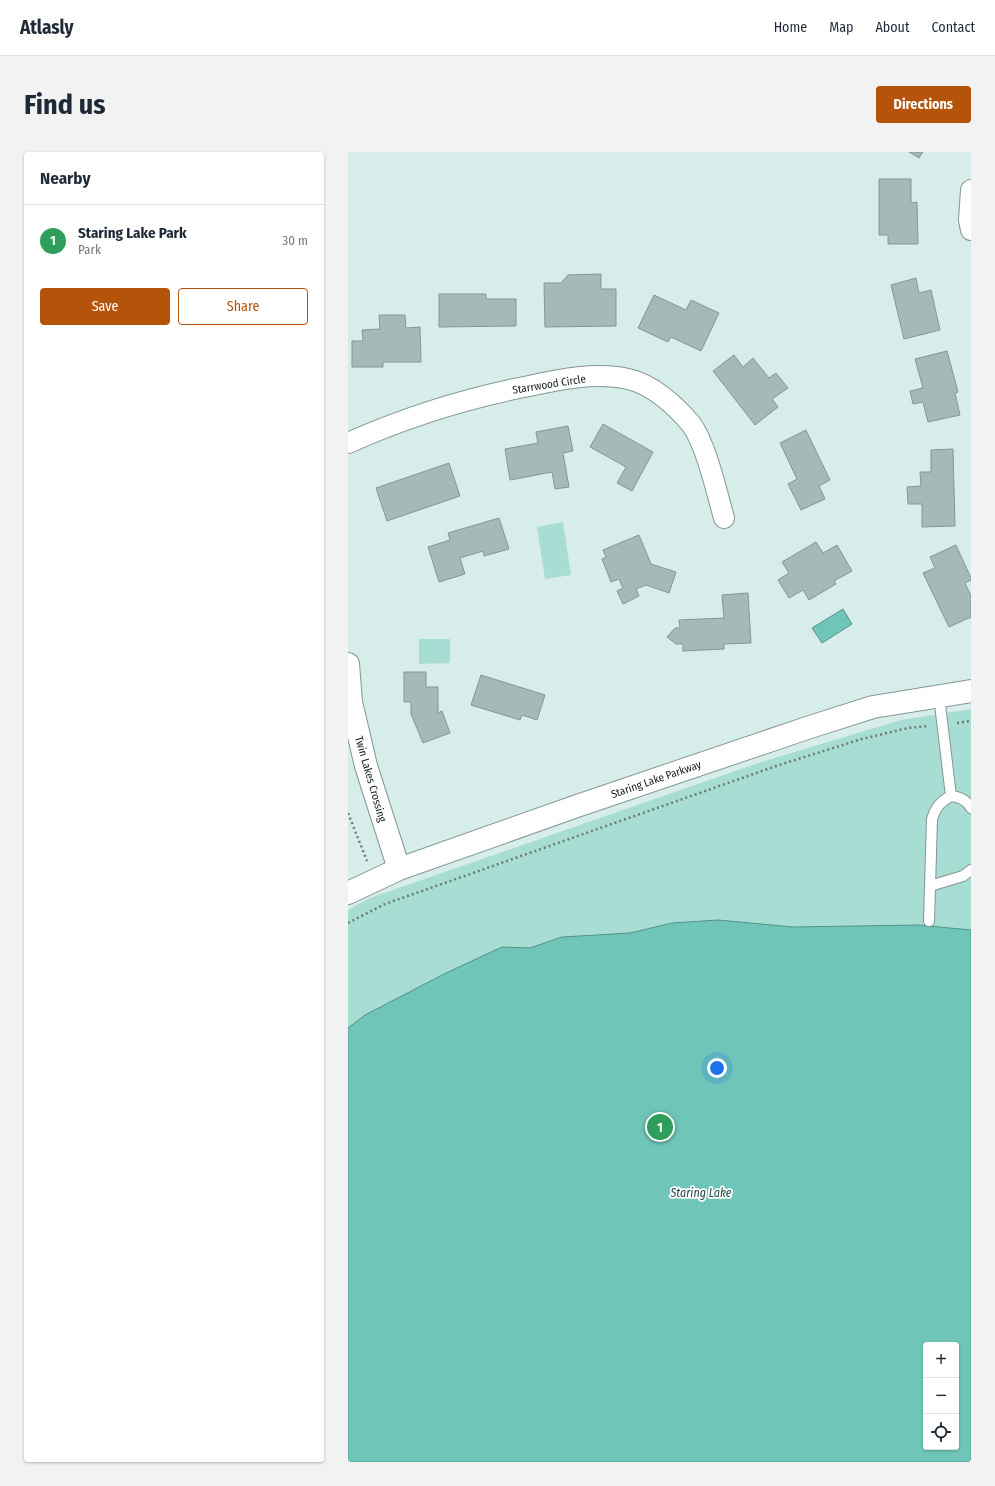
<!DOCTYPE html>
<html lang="en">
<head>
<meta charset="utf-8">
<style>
	:root { --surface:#fff; --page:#f2f2f3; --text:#1f2937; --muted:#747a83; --line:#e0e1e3; --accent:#b45309 }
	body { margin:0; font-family:"Fira Sans Condensed",sans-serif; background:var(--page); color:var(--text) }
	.controls { position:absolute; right:12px; bottom:12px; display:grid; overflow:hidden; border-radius:4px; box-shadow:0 1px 3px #0004 }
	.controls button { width:36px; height:36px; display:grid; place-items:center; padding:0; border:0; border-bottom:1px solid var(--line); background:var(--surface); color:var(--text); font:20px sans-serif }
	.you { position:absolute; left:369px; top:916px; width:14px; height:14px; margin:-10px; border:3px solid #fff; border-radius:50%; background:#1a73e8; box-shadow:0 0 0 6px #1a73e833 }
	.badge { display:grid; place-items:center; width:26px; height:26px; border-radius:50%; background:var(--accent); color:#fff; font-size:13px; font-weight:700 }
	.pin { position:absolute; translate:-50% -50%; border:2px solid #fff; box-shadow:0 1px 4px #0006 }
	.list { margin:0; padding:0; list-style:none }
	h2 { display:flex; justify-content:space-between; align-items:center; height:52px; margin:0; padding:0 16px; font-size:17px }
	h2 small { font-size:13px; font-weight:400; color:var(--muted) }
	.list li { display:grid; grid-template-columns:26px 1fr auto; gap:12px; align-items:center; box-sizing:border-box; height:72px; padding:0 16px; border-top:1px solid var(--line) }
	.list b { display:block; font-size:15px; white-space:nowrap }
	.list p { margin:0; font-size:13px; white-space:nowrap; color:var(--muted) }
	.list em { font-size:13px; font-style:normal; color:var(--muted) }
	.actions { display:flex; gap:8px; padding:12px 16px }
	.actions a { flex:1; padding:9px 0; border:1px solid var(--accent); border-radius:4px; text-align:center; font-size:14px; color:var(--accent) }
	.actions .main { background:var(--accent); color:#fff }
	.icon { flex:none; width:22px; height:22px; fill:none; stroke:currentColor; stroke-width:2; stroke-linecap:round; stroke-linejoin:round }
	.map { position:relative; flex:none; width:623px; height:1310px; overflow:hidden; border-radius:4px }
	header { display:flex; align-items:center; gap:24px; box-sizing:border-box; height:56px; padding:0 20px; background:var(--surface); border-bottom:1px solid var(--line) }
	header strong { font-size:19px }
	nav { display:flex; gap:22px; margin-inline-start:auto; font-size:14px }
	.intro { display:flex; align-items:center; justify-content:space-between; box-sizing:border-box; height:96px; padding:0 24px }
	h1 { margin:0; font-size:28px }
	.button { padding:10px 18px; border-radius:4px; background:var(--accent); color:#fff; font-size:14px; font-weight:700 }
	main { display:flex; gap:24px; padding:0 24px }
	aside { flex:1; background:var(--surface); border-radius:4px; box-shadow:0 1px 3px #0004 }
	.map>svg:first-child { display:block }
	.green { fill:#a8ddd4; fill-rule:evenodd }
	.water { fill:#6fc5b8; stroke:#549289; fill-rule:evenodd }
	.building { fill:#a5bab6; stroke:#839794 }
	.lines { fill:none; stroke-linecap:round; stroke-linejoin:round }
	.lane-casing { stroke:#839793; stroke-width:12 }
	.street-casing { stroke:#839793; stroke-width:22 }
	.secondary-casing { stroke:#839793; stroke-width:24 }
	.path { stroke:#6c7a78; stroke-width:2.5; stroke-dasharray:2 3; stroke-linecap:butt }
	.lane { stroke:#fff; stroke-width:10 }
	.street { stroke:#fff; stroke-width:20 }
	.secondary { stroke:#fff; stroke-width:22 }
	.labels { text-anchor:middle; stroke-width:3.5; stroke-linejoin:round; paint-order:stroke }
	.street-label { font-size:11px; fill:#141b1a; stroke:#fff }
	.water-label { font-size:12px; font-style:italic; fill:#214943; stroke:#fff }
</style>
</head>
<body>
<header>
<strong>Atlasly</strong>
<nav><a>Home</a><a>Map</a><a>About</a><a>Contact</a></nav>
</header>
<div class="intro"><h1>Find us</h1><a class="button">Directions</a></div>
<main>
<aside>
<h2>Nearby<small></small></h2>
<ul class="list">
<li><span class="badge" style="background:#2e9e5b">1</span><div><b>Staring Lake Park</b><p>Park</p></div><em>30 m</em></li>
</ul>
<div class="actions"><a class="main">Save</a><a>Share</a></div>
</aside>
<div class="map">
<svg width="623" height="1310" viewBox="0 0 623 1310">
	<rect width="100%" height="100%" fill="#d7ede9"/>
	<path class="green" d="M215 370 223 423 197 427 189 375Z
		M71 487H102V511L71 512Z
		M623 557V1310H0V758L22 746 413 610 553 568ZM578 1193H608V1295H578Z"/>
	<path class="water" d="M495 457 504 472 474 491 464 476Z
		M370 768 445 775 570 773 623 778V1310H0V876L17 863 98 821 154 795 182 796 214 785 282 781 324 771ZM578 1193H608V1295H578Z"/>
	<path class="building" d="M561 0H575L571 6Z
		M531 27H563V51L569 50 570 92H540V83H531Z
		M253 122V137H268V174L197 175 196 131H213L220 123Z
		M568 126 571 141 583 138 592 178 556 187 543 133Z
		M91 142H138V147H168V174L91 175Z
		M306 143 338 158 343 148 371 161 353 199 323 185 320 190 290 176Z
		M31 163H57L58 176 72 175 73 210H35V215H4V189H15L14 178 32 177Z
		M599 199 610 240 607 241 612 263 580 270 575 250 565 252 562 239 575 236 567 207Z
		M386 203 395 215 405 206 421 226 428 221 440 236 424 247 430 255 407 273 365 219Z
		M255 272 305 300 284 339 269 331 278 315 242 295Z
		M220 274 225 299 215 301 221 335 207 337 204 320 162 328 157 297 190 291 188 280Z
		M458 278 482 328 471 334 477 347 453 358 440 332 449 327 432 291Z
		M605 297 607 374 574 375V352H560L559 335 573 334 572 320H583V298Z
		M101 311 112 344 39 369 28 336Z
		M151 366 161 397 136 404 135 399 112 406 117 422 91 430 80 395 102 388 100 381Z
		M291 383 303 412 328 420 321 441 298 433 288 437 291 444 275 452 269 439 275 436 271 427 263 430 254 407 258 405 255 398Z
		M468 390 475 401 489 393 504 419 486 429 488 432 461 448 455 438 441 446 430 428 441 421 434 410Z
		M608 393 623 426V428L617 431 623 444V465L601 475 575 421 587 416 582 405Z
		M400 441 403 491 376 492V497L335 499V492H328L319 485 327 476H332L331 468 376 466 374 443Z
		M56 520H78V535H90V561L94 559 102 581 75 591 63 562V550H56Z
		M133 523 197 543 189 568 174 563 172 568 123 553Z"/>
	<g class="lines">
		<g class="lane-casing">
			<path id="lane" d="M603 644C612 645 619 648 623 656
				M582 734 615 724 623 718
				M581 769 584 667C588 655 592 650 603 644L591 544"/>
		</g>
		<g class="street-casing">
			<path id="street" d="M623 38 621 68 623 78
				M0 291C58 265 119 246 181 234 213 227 248 220 280 227 304 232 328 254 343 272 358 292 369 341 376 366"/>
		</g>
		<g class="secondary-casing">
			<path id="secondary" d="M0 512 3 550 18 614 51 717
				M0 741 51 717 229 654 459 576 525 555 623 539"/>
		</g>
		<path class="path" d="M609 571 623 569
			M0 661 19 709
			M0 771 37 752 431 613 514 587 560 576 580 574"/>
		<use href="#lane" class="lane"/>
		<use href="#street" class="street"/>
		<use href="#secondary" class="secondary"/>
	</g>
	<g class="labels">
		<g class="street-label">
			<text transform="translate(201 232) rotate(-9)" y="4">Starrwood Circle</text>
			<text transform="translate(23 627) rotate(74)" y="4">Twin Lakes Crossing</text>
			<text transform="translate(308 627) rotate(-19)" y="4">Staring Lake Parkway</text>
		</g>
		<g class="water-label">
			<text x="353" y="1045">Staring Lake</text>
		</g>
	</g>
</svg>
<div class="controls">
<button>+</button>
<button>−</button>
<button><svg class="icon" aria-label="locate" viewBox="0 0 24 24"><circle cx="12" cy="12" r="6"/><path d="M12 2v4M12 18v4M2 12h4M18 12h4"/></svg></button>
</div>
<div class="you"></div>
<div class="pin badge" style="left:312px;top:975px;background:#2e9e5b">1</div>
</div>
</main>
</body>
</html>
